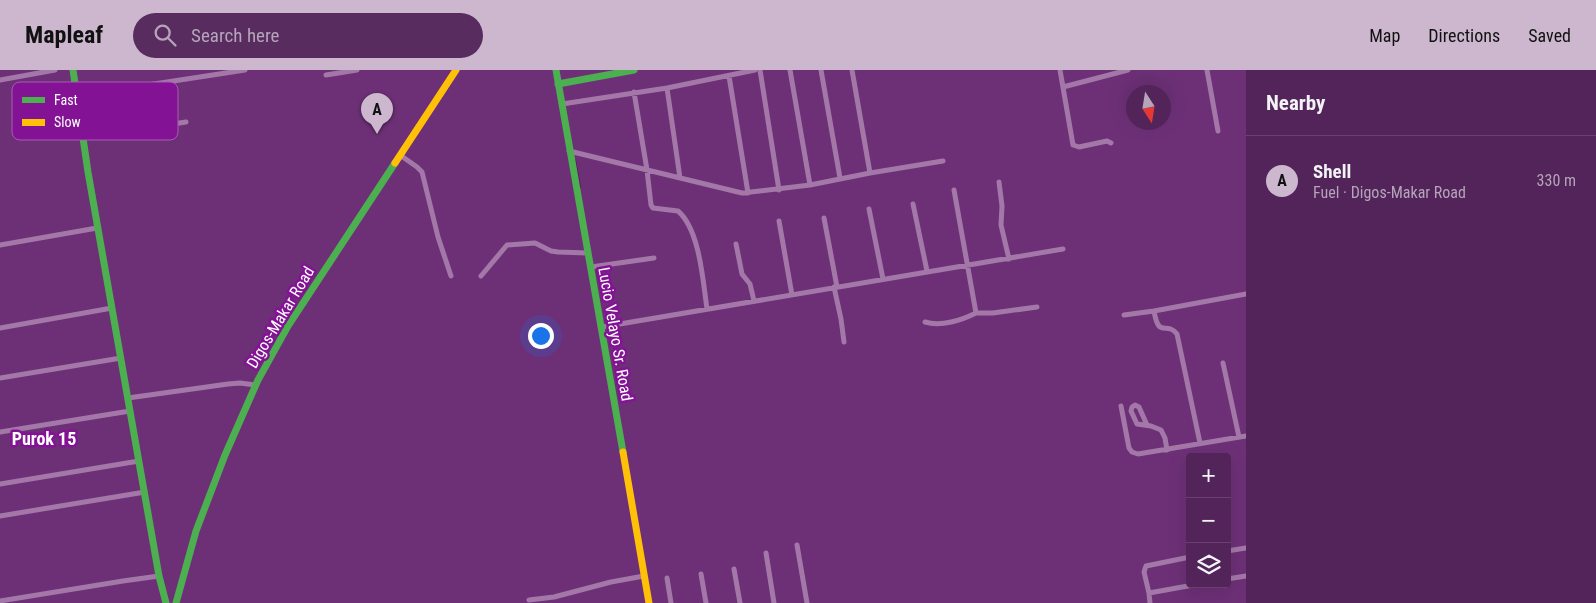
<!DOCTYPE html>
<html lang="en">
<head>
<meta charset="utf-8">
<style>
	:root { --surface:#522459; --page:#582c5f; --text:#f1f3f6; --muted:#b5a4ba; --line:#68416f; --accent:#ccb7cf }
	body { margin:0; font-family:"Roboto Condensed",sans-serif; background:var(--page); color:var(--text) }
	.controls { position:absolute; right:15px; bottom:15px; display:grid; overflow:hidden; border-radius:5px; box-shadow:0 5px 20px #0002 }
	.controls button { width:45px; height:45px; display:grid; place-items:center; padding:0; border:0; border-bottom:1px solid var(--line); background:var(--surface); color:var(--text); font:25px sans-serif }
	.compass { position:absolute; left:1126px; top:15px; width:45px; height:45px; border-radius:50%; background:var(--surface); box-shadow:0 5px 20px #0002; rotate:168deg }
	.you { position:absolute; left:540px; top:265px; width:18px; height:18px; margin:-12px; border:4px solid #fff; border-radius:50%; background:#1a73e8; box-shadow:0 0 0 8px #1a73e833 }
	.badge { display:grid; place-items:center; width:32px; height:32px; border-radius:50%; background:var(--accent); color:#111; font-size:16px; font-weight:700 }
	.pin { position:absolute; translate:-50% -41px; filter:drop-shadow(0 1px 2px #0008) }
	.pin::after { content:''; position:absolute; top:26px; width:18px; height:15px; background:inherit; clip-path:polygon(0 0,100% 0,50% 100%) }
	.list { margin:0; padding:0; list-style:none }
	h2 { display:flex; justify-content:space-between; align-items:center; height:65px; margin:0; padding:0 20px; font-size:21px }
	h2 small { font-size:16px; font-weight:400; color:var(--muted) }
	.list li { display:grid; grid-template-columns:32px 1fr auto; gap:15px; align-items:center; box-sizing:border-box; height:90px; padding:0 20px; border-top:1px solid var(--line) }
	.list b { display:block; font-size:19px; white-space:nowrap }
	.list p { margin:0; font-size:16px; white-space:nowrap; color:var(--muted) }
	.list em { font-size:16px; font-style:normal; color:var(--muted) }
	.icon { flex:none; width:28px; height:28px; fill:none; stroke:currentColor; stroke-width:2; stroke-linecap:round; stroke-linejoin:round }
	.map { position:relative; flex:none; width:1246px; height:533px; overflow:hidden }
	header { display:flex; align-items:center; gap:30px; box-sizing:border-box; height:70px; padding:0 25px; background:var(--accent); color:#111 }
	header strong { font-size:24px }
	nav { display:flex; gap:28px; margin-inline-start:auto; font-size:18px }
	.search { width:350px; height:45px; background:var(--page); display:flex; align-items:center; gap:12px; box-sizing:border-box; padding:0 18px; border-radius:28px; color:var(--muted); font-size:19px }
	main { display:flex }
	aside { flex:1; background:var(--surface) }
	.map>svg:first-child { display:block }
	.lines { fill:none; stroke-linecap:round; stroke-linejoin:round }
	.stream { stroke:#650e71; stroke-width:2 }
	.street { stroke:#a378a9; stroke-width:5 }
	.fast { stroke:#4caf50; stroke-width:7 }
	.slow { stroke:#ffc107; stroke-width:7 }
	.labels { text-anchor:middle; stroke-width:5; stroke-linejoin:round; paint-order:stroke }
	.street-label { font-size:16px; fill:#fff; stroke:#831394 }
	.neighbourhood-label { font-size:18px; font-weight:bold; fill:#fff; stroke:#831394 }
	.key { fill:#831394; stroke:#a85ab4; stroke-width:1 }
	.key-label { font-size:14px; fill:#fff }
</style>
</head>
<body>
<header>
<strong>Mapleaf</strong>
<div class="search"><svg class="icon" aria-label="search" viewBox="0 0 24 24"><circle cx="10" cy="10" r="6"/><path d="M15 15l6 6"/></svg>Search here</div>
<nav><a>Map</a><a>Directions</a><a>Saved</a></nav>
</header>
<main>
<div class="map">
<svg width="1246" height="533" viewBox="0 0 1246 533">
	<rect width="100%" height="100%" fill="#6d3077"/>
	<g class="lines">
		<path class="stream" d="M575 90 580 117"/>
		<path class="street" d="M760 0 779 120
			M790 0 810 115
			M821 0 840 108
			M852 0 870 103
			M1060 0 1073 75 1079 77 1107 71 1111 73
			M1207 0 1218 61
			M326 5 357 0
			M729 6 748 123
			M0 10 55 0
			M1063 17 1128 0
			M667 18 680 108
			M634 22 647 100 651 135 653 138 678 141C700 160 703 212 707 239
			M76 26 245 0
			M562 34 667 18 755 0
			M82 68 186 52
			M569 81 742 123 810 115 870 103 943 91
			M400 85 417 97 422 102 438 167 451 206
			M999 112 1002 136 1001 155 1009 189
			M954 120 976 243H993L1037 237
			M913 134 927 201
			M869 139 883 209
			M824 148 837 217
			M779 151 792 225
			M736 174 742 204 750 214 754 231
			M0 175 97 158
			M591 197 654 188
			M481 206 507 175 535 173 551 181 558 182 588 183
			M834 217 841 249 844 272
			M1154 241 1246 224
			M1124 245 1154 241C1159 270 1166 250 1177 264L1200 373
			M925 252C941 257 962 250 976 243
			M602 257 1063 179
			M0 258 112 238
			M1223 293 1239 367
			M0 308 121 288
			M128 328 228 314 240 313 255 315
			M1121 336 1129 378 1132 382 1138 384 1246 366
			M1147 355 1139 337 1135 335 1132 337 1131 341 1137 354 1151 356 1161 360 1165 368 1167 380
			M0 362 130 341
			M0 414 139 391
			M0 446 145 422
			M797 475 807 533
			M1227 481 1246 478
			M766 483 774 533
			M1190 487 1146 496 1144 502 1149 523 1199 514
			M734 499 740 533
			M701 504 706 533
			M667 508 671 533
			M1227 509 1246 506
			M1149 523 1150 533
			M529 530 554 527 611 512 644 506
			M0 531 123 511 159 506"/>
		<path class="fast" d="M73 0 88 102 159 506 166 533
			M556 0 623 382
			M558 14 634 0
			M176 533 196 461 225 385 258 310 288 256 395 93"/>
		<path class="slow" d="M395 93 456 0
			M623 382 649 533"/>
	</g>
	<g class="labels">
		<g class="street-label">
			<text transform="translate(280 247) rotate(-59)" y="6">Digos-Makar Road</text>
			<text transform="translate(616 264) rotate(80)" y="6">Lucio Velayo Sr. Road</text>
		</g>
		<g class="neighbourhood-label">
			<text x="44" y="375">Purok 15</text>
		</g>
	</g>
	<rect x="12" y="12" width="166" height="58" rx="8" class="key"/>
	<rect x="22" y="27" width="23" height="6" fill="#4caf50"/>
	<rect x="22" y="49" width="23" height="7" fill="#ffc107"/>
	<g class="key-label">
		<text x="54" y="35">Fast</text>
		<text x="54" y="57">Slow</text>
	</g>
</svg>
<div class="controls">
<button>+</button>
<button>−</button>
<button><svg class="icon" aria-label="layers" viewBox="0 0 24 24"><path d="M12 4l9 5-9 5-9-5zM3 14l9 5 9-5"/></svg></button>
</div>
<svg class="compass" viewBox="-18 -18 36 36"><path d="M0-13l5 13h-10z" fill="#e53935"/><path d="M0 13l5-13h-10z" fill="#b5a4ba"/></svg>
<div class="you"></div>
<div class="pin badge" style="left:377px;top:64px">A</div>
</div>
<aside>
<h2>Nearby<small></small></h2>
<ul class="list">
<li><span class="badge">A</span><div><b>Shell</b><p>Fuel · Digos-Makar Road</p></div><em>330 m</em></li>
</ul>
</aside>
</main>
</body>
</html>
